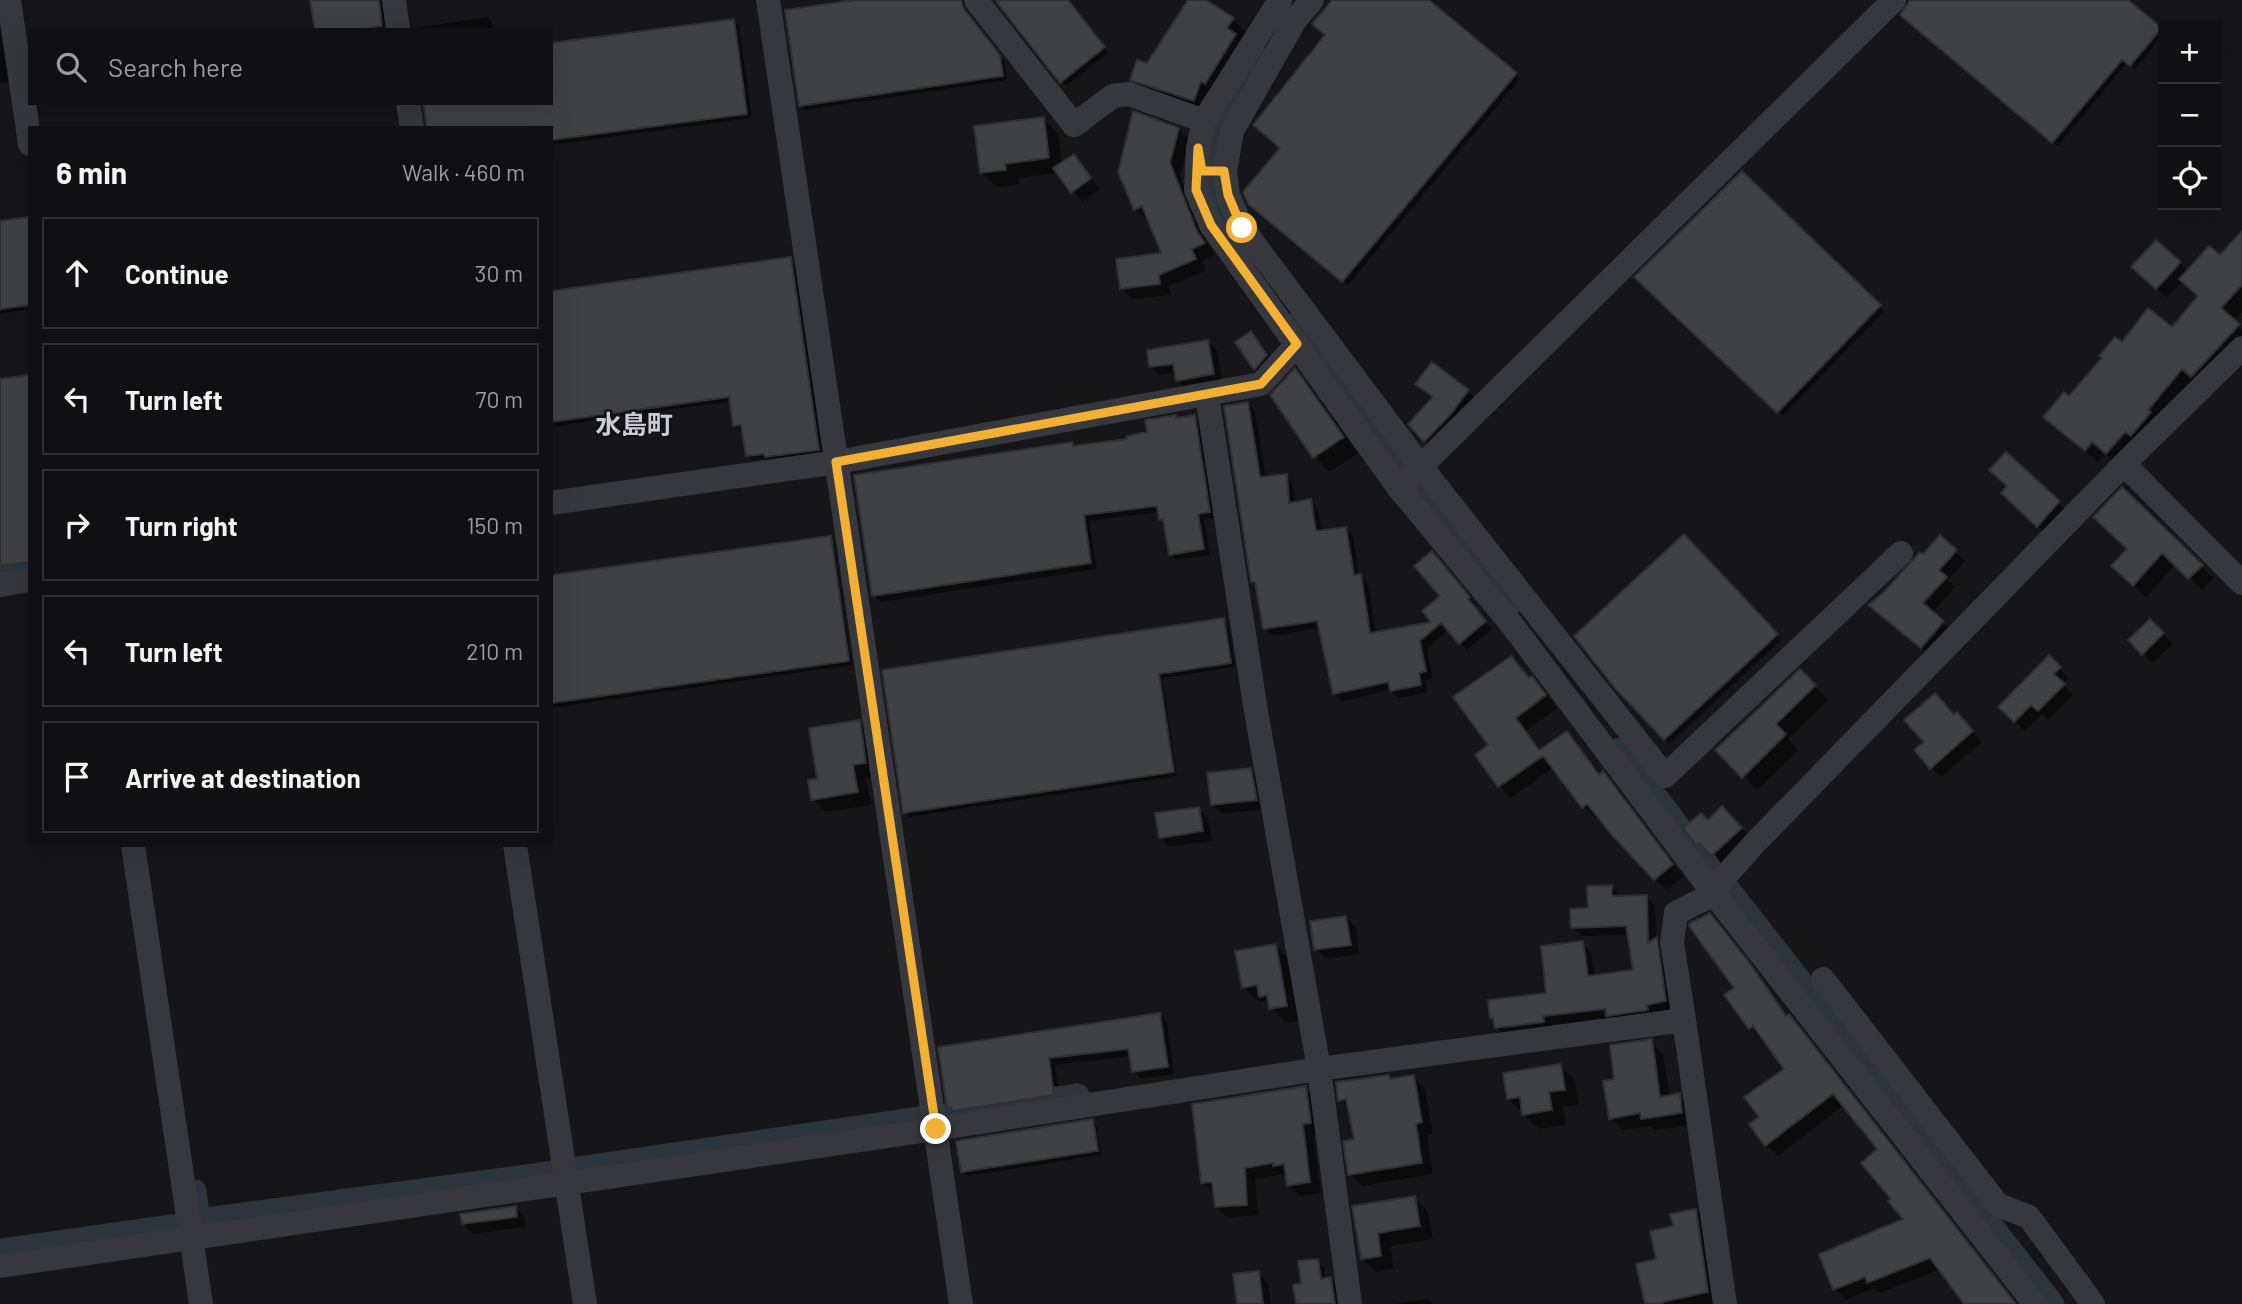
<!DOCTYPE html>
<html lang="en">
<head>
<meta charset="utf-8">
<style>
	:root { --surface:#101012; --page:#19191b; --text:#f1f3f6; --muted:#9c9d9f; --line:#303032 }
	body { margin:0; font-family:Barlow,"Noto Sans JP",sans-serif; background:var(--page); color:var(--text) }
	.controls { position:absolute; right:21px; top:21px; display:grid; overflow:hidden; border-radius:0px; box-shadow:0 7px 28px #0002 }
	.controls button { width:63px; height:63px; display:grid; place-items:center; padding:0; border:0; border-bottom:2px solid var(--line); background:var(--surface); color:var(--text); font:35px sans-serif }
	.stop { position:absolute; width:21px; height:21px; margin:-16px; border:5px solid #f2b134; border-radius:50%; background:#fff }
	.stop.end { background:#f2b134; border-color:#fff; box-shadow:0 2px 7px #0008 }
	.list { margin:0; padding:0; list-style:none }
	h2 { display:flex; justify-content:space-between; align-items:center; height:91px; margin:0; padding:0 28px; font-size:30px }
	h2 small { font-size:23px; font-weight:400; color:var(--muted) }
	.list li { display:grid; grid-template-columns:46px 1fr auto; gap:21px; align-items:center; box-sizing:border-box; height:112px; margin:0 14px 14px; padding:0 14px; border:2px solid var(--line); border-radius:0px }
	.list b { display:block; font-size:26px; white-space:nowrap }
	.list em { font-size:23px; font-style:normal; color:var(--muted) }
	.icon { flex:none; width:38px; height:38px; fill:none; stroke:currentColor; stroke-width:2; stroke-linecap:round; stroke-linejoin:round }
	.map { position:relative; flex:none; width:2242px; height:1304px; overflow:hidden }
	.search { position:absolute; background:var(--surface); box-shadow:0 7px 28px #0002; left:28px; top:28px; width:525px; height:77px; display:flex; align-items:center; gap:18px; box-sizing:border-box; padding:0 24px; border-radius:0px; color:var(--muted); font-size:26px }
	.panel { position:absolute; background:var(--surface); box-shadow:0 7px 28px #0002; left:28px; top:126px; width:525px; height:721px; border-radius:0px }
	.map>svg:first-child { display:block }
	.shadow { fill:#0007 }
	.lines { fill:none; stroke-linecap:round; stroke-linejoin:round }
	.canal { stroke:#2c353c; stroke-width:23 }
	.building { fill:#404145; stroke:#303034; stroke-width:2 }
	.minor { stroke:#37383d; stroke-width:24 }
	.route { stroke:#f2b134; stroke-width:9 }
	.labels { text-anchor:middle; stroke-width:5; stroke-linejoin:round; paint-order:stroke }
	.quarter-label { font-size:26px; font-weight:bold; fill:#c9ccd4; stroke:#111113 }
</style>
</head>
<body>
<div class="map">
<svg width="2242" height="1304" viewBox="0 0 2242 1304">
	<rect width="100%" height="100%" fill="#161618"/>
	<path class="shadow" d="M313 0H386L394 30H317Z
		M866 0H966L965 9 1004 61 1007 80 805 110 800 106Z
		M997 0H1067L1108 53 1066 86Z
		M1190 0H1202L1233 19 1246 32 1207 113 1145 92 1132 79 1148 65Z
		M1334 0H1426L1520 79 1348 285 1254 208 1282 148 1328 36Z
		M1914 0H2125L2160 29 2163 35 2135 69 2127 63 2058 146 1906 19Z
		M487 17 492 22 494 30H415V28Z
		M734 20 739 26 752 118 551 145V103Z
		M0 27 8 81 0 83Z
		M1043 119 1058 134 1062 164 1073 156 1100 189 1082 202 1059 173 1019 178 1020 184 997 187 981 172Z
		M1178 129 1189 141 1180 176 1208 244 1215 255 1202 261 1206 271 1169 286 1171 295 1133 299 1122 288 1164 255 1149 219 1147 220 1135 209Z
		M1742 174 1884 311 1783 416 1637 277Z
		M30 219V309L0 314V223Z
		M2242 237V312L2233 321 2242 329V348L2120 466 2105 454 2098 462 2058 429 2070 399 2122 344 2172 329 2200 297 2183 280 2167 298 2144 277 2180 263 2189 272 2220 258Z
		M790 259 795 264 823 454 771 461 768 458 753 460 748 456 744 430H740L735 426 732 401 551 427V292Z
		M1251 333 1261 343 1276 366 1264 378 1255 369Z
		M1208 342 1217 350 1222 382 1186 388 1177 380 1176 373 1159 375 1151 367Z
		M1295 371 1310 386 1358 453 1330 472 1315 457 1272 395Z
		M30 376V567L0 571V380Z
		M1417 384 1468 391 1478 401 1435 451 1410 424 1434 399Z
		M1247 404 1255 411 1266 478 1286 476 1293 484 1295 504 1311 501 1318 509 1322 532 1345 528 1353 536 1359 576 1368 583 1376 634 1435 623 1442 596 1439 561 1476 605 1473 607 1492 629 1467 650 1449 629 1427 649 1433 678 1425 680 1427 692 1399 698 1391 690 1342 701 1334 693 1320 628 1272 636 1264 628 1258 587 1253 582Z
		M1175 417 1178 420 1194 417 1201 424 1216 518 1204 520 1210 555 1177 560 1170 554 1166 524 1161 519 1160 512 1089 521 1097 569 881 602 874 595 1072 444 1075 447 1129 440 1149 434Z
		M2006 454 2074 518 2053 541 2018 508 2009 487Z
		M2122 490 2214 578 2202 590 2176 564 2146 597 2126 578 2129 549Z
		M1684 536 1781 640 1669 744 1616 687Z
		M830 538 834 542 852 665 551 708V577Z
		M1941 538 1965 561 1948 580 1955 587 1932 613 1952 631 1931 656 1880 614Z
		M1223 620 1228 624 1235 667 1162 678 1177 776 909 817 905 812Z
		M2150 621 2173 644 2153 663 2130 640Z
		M2049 658 2069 678 2063 684 2073 695 2048 720 2042 714 2025 731 2001 707Z
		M1522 670 1543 690 1557 708 1526 731 1541 751 1567 733 1578 745 1601 775 1603 774 1615 785 1683 877 1667 890 1648 873 1599 816 1596 819 1584 807 1554 767 1511 798 1499 786 1491 746Z
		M1800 671 1828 700 1788 739 1799 750 1757 790 1717 750Z
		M1955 717 1967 724 1982 742 1941 777 1932 768 1926 742Z
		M859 722 873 736 879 776 866 778 871 805 826 812 813 799 819 780Z
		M1250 769 1260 779 1265 809 1223 814 1213 805Z
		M1198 808 1208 818 1212 841 1170 847 1160 837Z
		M1732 818 1751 839 1722 865 1709 851 1707 854 1697 844 1708 822Z
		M1611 887 1620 896 1646 897 1655 906 1656 939 1665 948 1674 1010 1551 1025 1552 1030 1505 1036 1496 1027 1495 1021 1492 1017 1548 994 1582 943 1591 952 1595 977 1635 972 1629 935 1582 936 1572 927Z
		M1709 915 1721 926 1788 1017 1800 1027 2017 1304H1966L1941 1269 1880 1293 1875 1288 1846 1300 1835 1289 1906 1220 1894 1199 1879 1149 1844 1105 1778 1156 1766 1145 1761 1118 1787 1069 1763 1037 1761 1039 1750 1028Z
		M1346 918 1356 927 1359 954 1326 959 1316 949Z
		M1276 946 1291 961 1301 1021 1286 1023 1266 1001 1259 1002 1244 987Z
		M1160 1015 1167 1022 1174 1074 1141 1079 1133 1071 1131 1056 1055 1065 1060 1102 956 1115 949 1107 940 1048Z
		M1651 1041 1663 1054 1670 1097 1679 1095 1691 1107 1694 1125 1655 1130 1651 1126 1623 1130 1611 1118 1616 1081Z
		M1560 1066 1575 1081 1579 1105 1563 1107 1566 1125 1539 1129 1508 1098Z
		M1389 1076 1393 1080 1413 1077 1425 1089 1433 1134 1427 1135 1433 1174 1362 1186 1350 1174 1356 1141 1350 1110 1340 1100Z
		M1306 1088 1317 1099 1322 1134 1313 1135 1321 1193 1300 1196 1288 1185 1284 1174 1255 1179 1258 1215 1228 1218 1216 1207 1214 1193 1203 1182Z
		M1092 1121 1097 1126 1101 1155 967 1176 963 1171Z
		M1415 1198 1428 1212 1433 1239 1390 1246 1394 1269 1376 1272 1363 1258 1354 1208Z
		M515 1207 525 1217 526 1227 473 1234 464 1224Z
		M1696 1210 1705 1220 1717 1304H1647L1658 1261 1675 1227Z
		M1317 1261 1324 1268 1326 1280 1331 1279 1338 1286 1340 1304H1298L1303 1285Z
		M1258 1273 1268 1283 1271 1304H1239Z
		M1427 1299 1432 1304H1392Z"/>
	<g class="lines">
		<path class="canal" d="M1223 226C1190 156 1224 117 1257 57
			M1295 324 1510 605
			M0 572 30 568
			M1620 749 1709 866
			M1724 883 2053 1304
			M949 1114 1078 1095
			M579 1168 927 1117
			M195 1191 199 1220 555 1172
			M0 1250 179 1225"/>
	</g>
	<path class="building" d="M310 0H379L382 26 356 30H315Z
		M854 0H961L964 9 1000 55 1003 76 799 106 785 10Z
		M995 0H1068L1105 47 1060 83Z
		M1188 0H1206L1234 18 1227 28 1236 34 1205 84 1201 81 1194 101 1130 80 1137 60 1147 63Z
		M1332 0H1429L1517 73 1342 282 1248 204 1243 192 1280 148 1253 125 1325 35 1312 24Z
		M1910 0H2128L2162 28 2130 66 2122 60 2052 143 1900 15Z
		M734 19 747 114 551 140V128H427L423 103H551V43Z
		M1133 111 1179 128 1170 163 1197 231 1205 243 1192 249 1196 259 1159 275 1160 284 1120 289 1116 259 1161 253 1142 206 1134 210 1118 172Z
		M1044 117 1049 158 1005 164 1006 170 980 173 974 126Z
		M1074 154 1091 178 1071 193 1053 168Z
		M1742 171 1881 305 1777 413 1634 277Z
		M30 217V305L0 309V221Z
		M2242 231V285L2221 308 2240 324 2191 377 2182 369 2148 410 2151 412 2131 436 2125 432 2106 454 2092 442 2085 451 2043 417 2064 392 2069 396 2102 358 2099 356 2115 337 2122 342 2148 308 2172 327 2198 296 2179 279 2209 246 2220 255Z
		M2156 240 2181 262 2156 289 2131 267Z
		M791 257 819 450 765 457 764 454 746 456 741 425 733 426 729 397 551 422V291Z
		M1251 331 1267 355 1254 370 1235 342Z
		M1208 340 1214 374 1176 381 1173 364 1149 367 1147 350Z
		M1432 362 1469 390 1450 415 1424 442 1408 424 1433 397 1415 384Z
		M1295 368 1344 437 1313 458 1270 395Z
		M30 375V562L0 566V379Z
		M1248 402 1260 477 1287 474 1289 503 1311 499 1316 531 1346 527 1354 575 1361 574 1370 633 1431 622 1422 611 1440 596 1414 566 1432 551 1470 597 1468 599 1486 621 1459 644 1441 623 1420 641 1426 671 1419 673 1421 685 1390 691 1388 682 1333 694 1317 621 1263 629 1255 582H1251L1224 406Z
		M1176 415V418L1195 415 1210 512 1198 514 1204 549 1169 555 1163 519 1159 520 1157 506 1084 515 1091 563 872 596 854 475 1072 442 1073 446 1127 439V436L1147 432 1145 420Z
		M2006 452 2060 501 2037 527 2001 493 2007 486 1989 470Z
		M2122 487 2203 565 2188 579 2162 553 2133 586 2111 566 2127 549 2093 517Z
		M1684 534 1778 634 1664 740 1615 688 1574 636Z
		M1940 535 1957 550 1939 570 1947 577 1923 603 1944 621 1921 648 1868 605 1883 593 1920 552 1923 554Z
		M831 536 849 661 551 703V575Z
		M1224 618 1231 663 1159 674 1174 772 903 813 882 670Z
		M2150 619 2164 633 2142 655 2128 640Z
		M2049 655 2061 667 2054 674 2065 684 2038 711 2031 705 2014 722 1998 707Z
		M1511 656 1529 678 1532 676 1546 695 1516 718 1539 750 1567 731 1599 775 1603 771 1673 864 1654 880 1611 834 1587 804 1582 808 1543 756 1498 787 1475 755 1488 745 1453 697Z
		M1800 669 1816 685 1776 724 1786 734 1742 778 1715 750Z
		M1935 693 1954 715 1957 712 1973 731 1930 769 1914 750 1924 742 1904 720Z
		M860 720 866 763 853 765 858 792 811 800 808 780 817 779 809 728Z
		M1251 768 1257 800 1211 805 1207 773Z
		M1722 806 1742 828 1711 856 1699 843 1696 845 1683 828 1701 813 1708 820Z
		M1199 807 1203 831 1159 838 1155 813Z
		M1612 885V896L1647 895 1648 943 1657 937 1666 1001 1647 1005 1648 1010 1606 1016 1605 1009 1543 1016 1544 1022 1495 1028 1493 1018H1490L1488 1000 1546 993 1541 946 1583 941 1588 976 1633 970 1626 926 1571 928 1570 909 1588 908 1587 886Z
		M1710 913 1751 965 1786 1016 1789 1014 2016 1304H1964L1930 1258 1867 1283 1865 1277 1833 1290 1819 1254 1903 1219 1888 1201 1891 1199 1861 1163 1877 1149 1833 1094 1765 1146 1749 1124 1759 1117 1744 1097 1784 1069 1753 1026 1749 1029 1724 995 1734 988 1689 926 1690 923Z
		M1346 916 1351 945 1314 950 1310 921Z
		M1276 944 1287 1006 1269 1009 1267 995 1259 997 1257 985 1242 988 1235 951Z
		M1160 1013 1168 1067 1132 1072 1128 1049 1049 1058 1054 1095 952 1111 951 1107 947 1108 938 1047Z
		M1652 1039 1660 1097 1680 1093 1682 1113 1641 1119 1640 1113 1609 1119 1603 1081 1614 1079 1610 1045Z
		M1561 1064 1565 1090 1549 1092 1552 1110 1522 1115 1520 1097 1507 1099 1503 1073Z
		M1389 1075 1390 1079 1414 1075 1422 1122 1416 1124 1422 1163 1348 1175 1343 1141 1354 1139 1346 1099 1338 1101 1336 1082Z
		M1306 1086 1311 1123 1303 1124 1310 1182 1287 1186 1284 1164 1273 1166V1163L1245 1168 1247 1205 1215 1207 1212 1182 1201 1183 1192 1104Z
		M1093 1119 1098 1151 961 1172 956 1141Z
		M1415 1196 1420 1226 1378 1233 1381 1256 1361 1259 1352 1206Z
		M516 1206 517 1217 462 1224 460 1214Z
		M1696 1209 1708 1292 1663 1302V1304H1645L1636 1264 1656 1259 1650 1231 1673 1226 1670 1214Z
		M1318 1259 1321 1279 1331 1277 1335 1304H1296L1293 1285 1301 1283 1298 1261Z
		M1259 1271 1263 1304H1237L1233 1274Z"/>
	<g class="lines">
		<path class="minor" d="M9 0 30 144
			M394 0 398 30
			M768 0 961 1304
			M976 0 1074 125 1113 96 1129 94 1204 121
			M1280 0 1204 121 1198 148 1196 190 1211 225 1398 487 1509 621 1714 894 2035 1304
			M1312 0 1295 20 1232 131 1225 171 1228 195 1242 228 1422 468 1665 776 1901 553
			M408 103 412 128
			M1207 396 1256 711 1319 1069 1350 1304
			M2124 464 2242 583
			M1408 479 1894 0
			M551 503 837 462 1261 384 1297 344
			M0 585 30 580
			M133 845 201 1304
			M515 845 585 1304
			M1823 979 1998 1205 2029 1217 2093 1304
			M1684 1020 1725 1304
			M0 1266 936 1129 1319 1069 1684 1020 1672 942 1676 913 1714 894 1719 883 1754 844 2124 464 2242 348"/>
	</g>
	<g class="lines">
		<path class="route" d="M936 1129 836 462 1261 384 1297 344 1211 225 1196 190 1198 148 1202 171H1224L1228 195 1242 228"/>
	</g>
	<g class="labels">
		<g class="quarter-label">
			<text x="634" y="434">水島町</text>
		</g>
	</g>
</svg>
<div class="controls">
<button>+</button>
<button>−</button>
<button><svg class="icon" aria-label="locate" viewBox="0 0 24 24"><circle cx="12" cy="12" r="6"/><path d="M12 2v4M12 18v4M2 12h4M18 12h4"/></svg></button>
</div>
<div class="stop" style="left:1242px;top:228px"></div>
<div class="stop end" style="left:936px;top:1129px"></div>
<div class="search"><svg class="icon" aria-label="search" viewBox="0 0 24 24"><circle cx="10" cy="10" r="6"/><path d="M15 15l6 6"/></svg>Search here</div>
<section class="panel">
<h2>6 min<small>Walk · 460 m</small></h2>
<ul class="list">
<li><svg class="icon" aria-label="ahead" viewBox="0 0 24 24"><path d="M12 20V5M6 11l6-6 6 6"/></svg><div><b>Continue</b></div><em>30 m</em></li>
<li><svg class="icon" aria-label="left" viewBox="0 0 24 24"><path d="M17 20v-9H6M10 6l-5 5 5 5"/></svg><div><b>Turn left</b></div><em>70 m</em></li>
<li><svg class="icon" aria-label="right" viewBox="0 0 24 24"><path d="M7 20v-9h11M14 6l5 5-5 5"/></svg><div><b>Turn right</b></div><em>150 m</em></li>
<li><svg class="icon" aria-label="left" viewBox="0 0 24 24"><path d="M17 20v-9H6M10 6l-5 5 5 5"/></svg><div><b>Turn left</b></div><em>210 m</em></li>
<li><svg class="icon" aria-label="arrive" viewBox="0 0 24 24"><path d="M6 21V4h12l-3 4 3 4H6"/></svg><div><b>Arrive at destination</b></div></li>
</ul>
</section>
</div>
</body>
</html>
